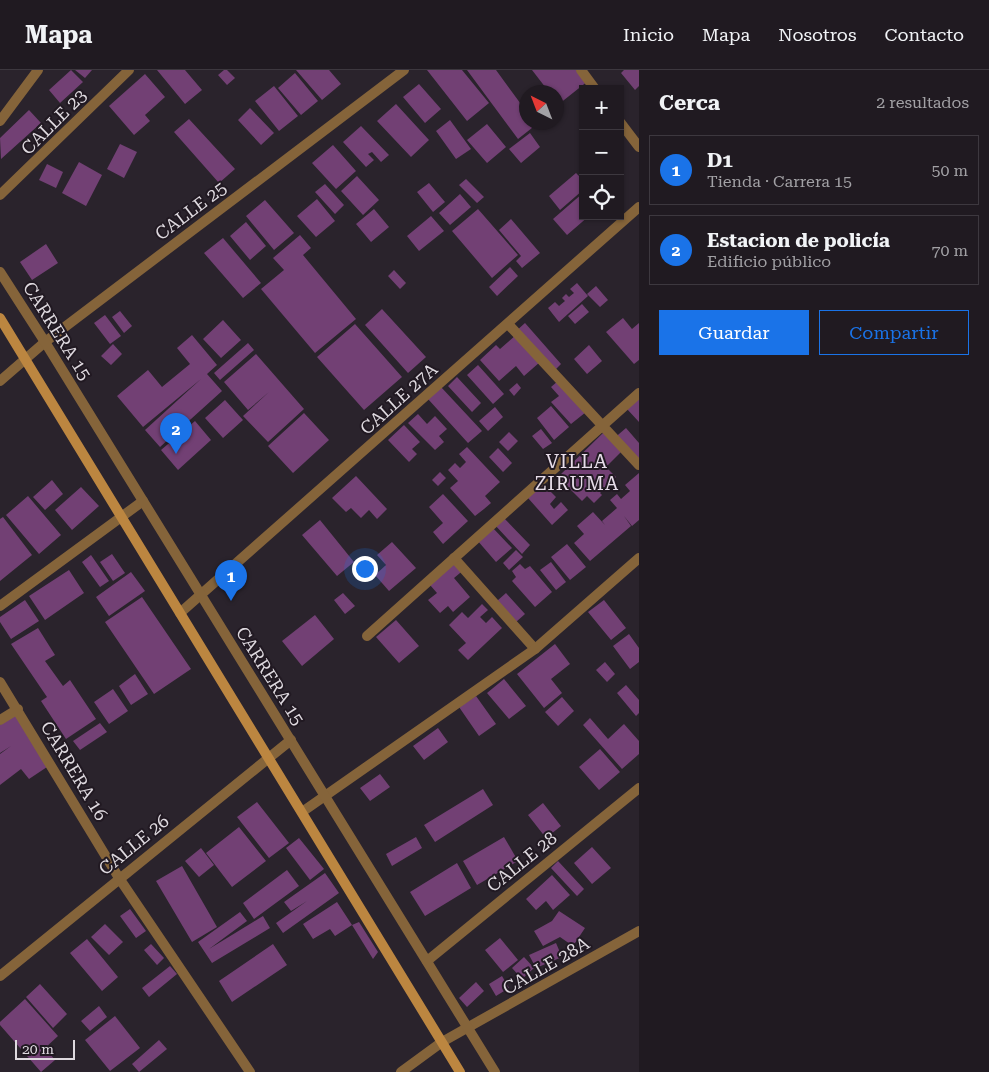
<!DOCTYPE html>
<html lang="es">
<head>
<meta charset="utf-8">
<style>
	:root { --surface:#201a21; --page:#28232a; --text:#f1f3f6; --muted:#a2a1a5; --line:#3d383f; --accent:#1a73e8 }
	body { margin:0; font-family:"Roboto Serif",serif; background:var(--page); color:var(--text) }
	.controls { position:absolute; right:15px; top:15px; display:grid; overflow:hidden; border-radius:0px; box-shadow:0 1px 4px #0004 }
	.controls button { width:45px; height:45px; display:grid; place-items:center; padding:0; border:0; border-bottom:1px solid var(--line); background:var(--surface); color:var(--text); font:25px sans-serif }
	.compass { position:absolute; left:519px; top:15px; width:45px; height:45px; border-radius:50%; background:var(--surface); box-shadow:0 1px 4px #0004; rotate:318deg }
	.scale { position:absolute; left:15px; bottom:12px; width:60px; box-sizing:border-box; padding-left:5px; border:2px solid #ded9df; border-top:0; font-size:14px; line-height:18px; white-space:nowrap; color:#ded9df; -webkit-text-stroke:4px #211922; paint-order:stroke }
	.you { position:absolute; left:364px; top:498px; width:18px; height:18px; margin:-12px; border:4px solid #fff; border-radius:50%; background:#1a73e8; box-shadow:0 0 0 8px #1a73e833 }
	.badge { display:grid; place-items:center; width:32px; height:32px; border-radius:50%; background:var(--accent); color:#fff; font-size:16px; font-weight:700 }
	.pin { position:absolute; translate:-50% -41px; filter:drop-shadow(0 1px 2px #0008) }
	.pin::after { content:''; position:absolute; top:26px; width:18px; height:15px; background:inherit; clip-path:polygon(0 0,100% 0,50% 100%) }
	.list { margin:0; padding:0; list-style:none }
	h2 { display:flex; justify-content:space-between; align-items:center; height:65px; margin:0; padding:0 20px; font-size:21px }
	h2 small { font-size:16px; font-weight:400; color:var(--muted) }
	.list li { display:grid; grid-template-columns:32px 1fr auto; gap:15px; align-items:center; box-sizing:border-box; height:70px; margin:0 10px 10px; padding:0 10px; border:1px solid var(--line); border-radius:0px }
	.list b { display:block; font-size:19px; white-space:nowrap }
	.list p { margin:0; font-size:16px; white-space:nowrap; color:var(--muted) }
	.list em { font-size:16px; font-style:normal; color:var(--muted) }
	.actions { display:flex; gap:10px; padding:15px 20px }
	.actions a { flex:1; padding:11px 0; border:1px solid var(--accent); border-radius:0px; text-align:center; font-size:18px; color:var(--accent) }
	.actions .main { background:var(--accent); color:#fff }
	.icon { flex:none; width:28px; height:28px; fill:none; stroke:currentColor; stroke-width:2; stroke-linecap:round; stroke-linejoin:round }
	.map { position:relative; flex:none; width:639px; height:1002px; overflow:hidden }
	header { display:flex; align-items:center; gap:30px; box-sizing:border-box; height:70px; padding:0 25px; background:var(--surface); border-bottom:1px solid var(--line) }
	header strong { font-size:24px }
	nav { display:flex; gap:28px; margin-inline-start:auto; font-size:18px }
	main { display:flex }
	aside { flex:1; background:var(--surface) }
	.map>svg:first-child { display:block }
	.building { fill:#724074 }
	.lines { fill:none; stroke-linecap:round; stroke-linejoin:round }
	.service { stroke:#85643a; stroke-width:10 }
	.minor { stroke:#85643a; stroke-width:10 }
	.tertiary { stroke:#85643a; stroke-width:10 }
	.secondary { stroke:#bc8640; stroke-width:10 }
	.labels { text-anchor:middle; stroke-width:4; stroke-linejoin:round; paint-order:stroke }
	.street-label { font-size:18px; fill:#ded9df; stroke:#211922 }
	.neighbourhood-label { font-size:19px; letter-spacing:1px; fill:#e8deea; stroke:#211922 }
</style>
</head>
<body>
<header>
<strong>Mapa</strong>
<nav><a>Inicio</a><a>Mapa</a><a>Nosotros</a><a>Contacto</a></nav>
</header>
<main>
<div class="map">
<svg width="639" height="1002" viewBox="0 0 639 1002">
	<rect width="100%" height="100%" fill="#2a232c"/>
	<path class="building" d="M71 0 83 12 60 33 49 20Z
		M75 0H92L85 8Z
		M157 0H185L202 20 185 34Z
		M224 0H227L235 8 227 15 218 5Z
		M296 0H329L341 14 322 30Z
		M427 0H462L489 33 467 51Z
		M467 0H496L526 41V52L537 54 518 69Z
		M532 0H578L588 11 559 34 556 22H549Z
		M624 0H639V16L635 20 621 3Z
		M295 3 318 31 301 45 278 18Z
		M145 4 165 27 145 45 150 51 134 65 109 36Z
		M419 14 441 39 425 53 403 27Z
		M274 16 298 46 279 61 255 31Z
		M396 34 429 70 411 87 377 51Z
		M250 38 274 63 261 75 238 50Z
		M29 40 41 53 1 89 0 68Z
		M189 49 235 99 219 113 174 62Z
		M450 50 471 79 456 89 436 61Z
		M487 54 506 77 487 93 467 70Z
		M361 56 389 85 381 92 372 82 368 84 374 90 366 97 343 72Z
		M530 63 540 77 521 93 509 79Z
		M120 74 137 82 124 108 107 99Z
		M333 75 356 101 336 119 312 93Z
		M79 92 102 105 86 136 62 123Z
		M47 94 63 102 56 118 39 110Z
		M576 103 583 110V120L560 140 549 126Z
		M357 106 379 130 363 145 341 121Z
		M466 109 484 127 477 133 459 115Z
		M429 113 445 132 433 142 417 122Z
		M325 114 344 135 335 144 315 122Z
		M583 123V146H589L567 165 553 149Z
		M460 124 471 137 450 155 439 143Z
		M317 129 335 151 316 167 297 146Z
		M265 130 294 163 274 180 246 146Z
		M374 139 389 157 371 172 356 154Z
		M478 139 518 185 492 208 452 161Z
		M431 146 444 161 419 181 407 166Z
		M511 149 540 183 522 198 516 191 521 186 499 160Z
		M246 152 266 176 250 190 230 166Z
		M300 165 311 178 303 185 356 249 315 283 261 219 284 200 273 188Z
		M223 168 261 213 243 228 204 183Z
		M46 174 58 193 32 210 20 192Z
		M510 197 518 206 497 226 489 217Z
		M394 200 406 213 400 219 388 206Z
		M577 213 588 226 559 252 548 238 555 232 559 236 565 231 562 228 566 224 569 227 574 223 570 219Z
		M596 216 608 230 600 237 587 224Z
		M582 234 589 242 575 254 568 246Z
		M382 239 426 287 408 303 365 255Z
		M120 241 132 256 124 263 112 247Z
		M105 245 121 266 110 274 94 253Z
		M623 248 632 259 639 253V290L634 294 606 262Z
		M223 250 241 270 221 288 203 269Z
		M525 253 561 294 552 303 515 262Z
		M355 254 402 307 364 340 317 287Z
		M192 265 217 295 207 304 222 321 160 377 145 360 201 309 143 357 117 326 148 300 162 317 190 294 177 278Z
		M516 265 540 292 524 306 516 296 499 311 480 290 496 275 500 279Z
		M248 273 254 280 220 310 214 303Z
		M113 274 122 284 111 295 101 286Z
		M589 275 602 291 587 304 574 289Z
		M256 284 304 339 268 372 243 346 269 322 248 340 224 312Z
		M478 295 504 324 493 334 467 305Z
		M457 307 481 333 472 342 448 316Z
		M558 311 586 342 571 354 551 332 559 326 551 317Z
		M517 313 521 318 514 326 509 320Z
		M441 317 482 361 468 373 428 329Z
		M639 328V352L627 339Z
		M225 330 243 350 223 368 205 348Z
		M551 336 569 357 554 370 537 348Z
		M495 337 503 347 488 361 479 351Z
		M304 343 329 370 293 403 268 376Z
		M418 344 427 354 435 346 447 359 439 366 444 372 435 380 408 353Z
		M195 351 211 370 178 400 161 380Z
		M404 355 420 372 412 379 417 384 409 392 388 370Z
		M626 358 639 373V393L622 381 606 397 616 407 600 423 602 425 594 433 587 426 582 431 558 407 603 363 612 370Z
		M541 359 552 373 543 379 532 366Z
		M509 362 518 371 508 381 499 372Z
		M467 377 500 412 485 426 491 433 484 439 468 422 484 439 475 446 450 418 458 411 448 400 455 393 460 398 466 392 459 384Z
		M498 378 512 393 503 402 489 387Z
		M440 402 446 408 438 416 432 410Z
		M639 403V450L632 456 624 446 631 456 590 491 574 473 584 464 577 456 593 442 605 455 602 451 617 438 610 430 617 424 621 429 630 421 625 415Z
		M356 406 387 439 377 449 369 440 361 448 351 438 346 442 332 428Z
		M52 410 63 424 45 440 33 427Z
		M543 414 556 427 550 434 554 439 561 432 568 440 552 455 528 428Z
		M81 417 99 436 72 460 55 440Z
		M443 424 468 451 443 474 433 462 443 453 429 437Z
		M28 426 61 465 39 484 6 445Z
		M3 447 32 485 0 511V449Z
		M503 447 530 475 522 484 494 454Z
		M320 450 354 492 337 506 302 465Z
		M492 457 512 478 496 492 477 470Z
		M392 472 416 498 389 521 375 505 386 495 377 485Z
		M567 474 586 497 570 510 551 487Z
		M516 480 523 487 509 500 503 493Z
		M112 484 125 503 113 511 100 492Z
		M91 485 109 511 100 517 82 492Z
		M457 488 466 498 454 508 470 527 453 542 448 536 440 543 428 530 437 523 430 515Z
		M551 492 566 512 556 520 540 500Z
		M520 494 525 499 530 496 552 522 535 537 512 511 516 507 512 501Z
		M69 500 84 523 45 550 29 526Z
		M131 502 145 521 109 546 96 527Z
		M343 523 355 536 345 544 334 530Z
		M506 523 525 544 516 552 497 531Z
		M142 527 191 599 154 624 105 552Z
		M25 530 39 551 11 569 0 552V547Z
		M604 530 626 558 611 570 588 542Z
		M482 534 488 540 480 547 486 553 492 547 502 558 468 590 458 580 466 573 449 555 462 542 468 548Z
		M315 545 334 569 302 596 282 571Z
		M396 550 419 576 399 593 376 567Z
		M38 558 55 585 45 591 63 616 70 610 96 649 66 669 41 631 47 627 11 574Z
		M629 564 639 578V592L630 599 613 576Z
		M555 574 570 594 551 609 562 623 544 638 517 604Z
		M605 592 615 604 607 612 596 600Z
		M135 604 148 624 131 635 119 616Z
		M504 609 526 636 509 649 487 623Z
		M626 615 639 630V643L636 646 617 623Z
		M113 619 128 641 109 654 94 632Z
		M476 626 496 654 479 666 459 637Z
		M562 627 574 641 558 656 545 642Z
		M17 644 50 695 29 709 21 699 0 715V684L11 676 0 683V655Z
		M590 648 608 669 624 654 639 671V684L622 699 583 655Z
		M100 653 107 662 80 680 73 671Z
		M438 658 448 672 424 690 413 676Z
		M600 679 620 702 599 720 579 697Z
		M380 704 390 717 370 731 360 718Z
		M483 719 493 735 435 772 424 755Z
		M257 732 289 773 269 788 237 747Z
		M543 733 561 756 546 768 528 745Z
		M239 757 266 791 232 817 206 783Z
		M416 767 422 778 392 796 386 784Z
		M504 767 518 791 477 815 463 791Z
		M299 768 324 799 310 810 286 778Z
		M592 777 611 798 592 814 574 793Z
		M201 778 214 795 199 807 185 791Z
		M558 791 584 819 577 826 551 798Z
		M457 793 471 818 425 846 410 822Z
		M182 796 217 857 192 872 156 811Z
		M287 800 299 816 254 849 243 833Z
		M325 803 339 823 283 863 276 853 307 831 291 841 284 832Z
		M552 805 570 825 553 840 546 831 536 840 526 829Z
		M337 832 352 855 335 866 330 859 313 869 303 854Z
		M130 839 146 861 136 868 120 846Z
		M559 841 585 858 573 876 560 867 543 876 534 861 552 851Z
		M240 842 247 851 209 879 263 846 270 858 212 893 198 872Z
		M359 852 378 882 373 889 352 855Z
		M105 854 123 872 109 885 91 867Z
		M500 868 518 890 503 902 485 880Z
		M87 869 118 907 102 921 70 883Z
		M556 873 562 887 536 898 529 885Z
		M151 874 164 888 157 895 144 880Z
		M273 874 287 895 232 932 219 911Z
		M524 887 534 898 522 909 512 898Z
		M170 896 177 904 149 927 142 918Z
		M502 906 509 918 496 926 489 914Z
		M476 912 484 921 467 937 459 928Z
		M40 914 67 944 53 958 26 927Z
		M25 929 58 966 45 978 55 990 41 1002 0 955V952Z
		M99 936 107 947 90 961 81 951Z
		M115 946 140 978 110 1001 85 970Z
		M159 970 167 979 139 1002 132 994Z"/>
	<g class="lines">
		<path class="service" d="M454 488 535 579"/>
		<path class="minor" d="M581 0 595 19
			M0 51 38 0
			M620 52 639 77
			M0 125 129 0
			M508 254 639 395
			M0 311 45 272 404 0
			M0 536 143 431
			M180 543 639 137
			M367 566 639 323
			M0 612 119 808 250 1002
			M0 650 18 639
			M302 742 535 579 639 488
			M427 891 639 718
			M0 906 291 670
			M401 1002 442 972 639 861"/>
		<path class="tertiary" d="M0 202 45 272 495 1002"/>
		<path class="secondary" d="M0 248 460 1002"/>
	</g>
	<g class="labels">
		<g class="street-label">
			<text transform="translate(54 52) rotate(-45)" y="6">CALLE 23</text>
			<text transform="translate(191 141) rotate(-37)" y="6">CALLE 25</text>
			<text transform="translate(57 261) rotate(58)" y="6">CARRERA 15</text>
			<text transform="translate(399 329) rotate(-42)" y="6">CALLE 27A</text>
			<text transform="translate(270 606) rotate(58)" y="6">CARRERA 15</text>
			<text transform="translate(74 701) rotate(59)" y="6">CARRERA 16</text>
			<text transform="translate(134 775) rotate(-39)" y="6">CALLE 26</text>
			<text transform="translate(522 792) rotate(-39)" y="6">CALLE 28</text>
			<text transform="translate(546 896) rotate(-30)" y="6">CALLE 28A</text>
		</g>
		<g class="neighbourhood-label">
			<text x="577" y="398">VILLA<tspan x="577" dy="22">ZIRUMA</tspan></text>
		</g>
	</g>
</svg>
<div class="controls">
<button>+</button>
<button>−</button>
<button><svg class="icon" aria-label="locate" viewBox="0 0 24 24"><circle cx="12" cy="12" r="6"/><path d="M12 2v4M12 18v4M2 12h4M18 12h4"/></svg></button>
</div>
<svg class="compass" viewBox="-18 -18 36 36"><path d="M0-13l5 13h-10z" fill="#e53935"/><path d="M0 13l5-13h-10z" fill="#a2a1a5"/></svg>
<div class="scale">20 m</div>
<div class="you"></div>
<div class="pin badge" style="left:231px;top:531px">1</div>
<div class="pin badge" style="left:176px;top:384px">2</div>
</div>
<aside>
<h2>Cerca<small>2 resultados</small></h2>
<ul class="list">
<li><span class="badge">1</span><div><b>D1</b><p>Tienda · Carrera 15</p></div><em>50 m</em></li>
<li><span class="badge">2</span><div><b>Estacion de policía</b><p>Edificio público</p></div><em>70 m</em></li>
</ul>
<div class="actions"><a class="main">Guardar</a><a>Compartir</a></div>
</aside>
</main>
</body>
</html>
